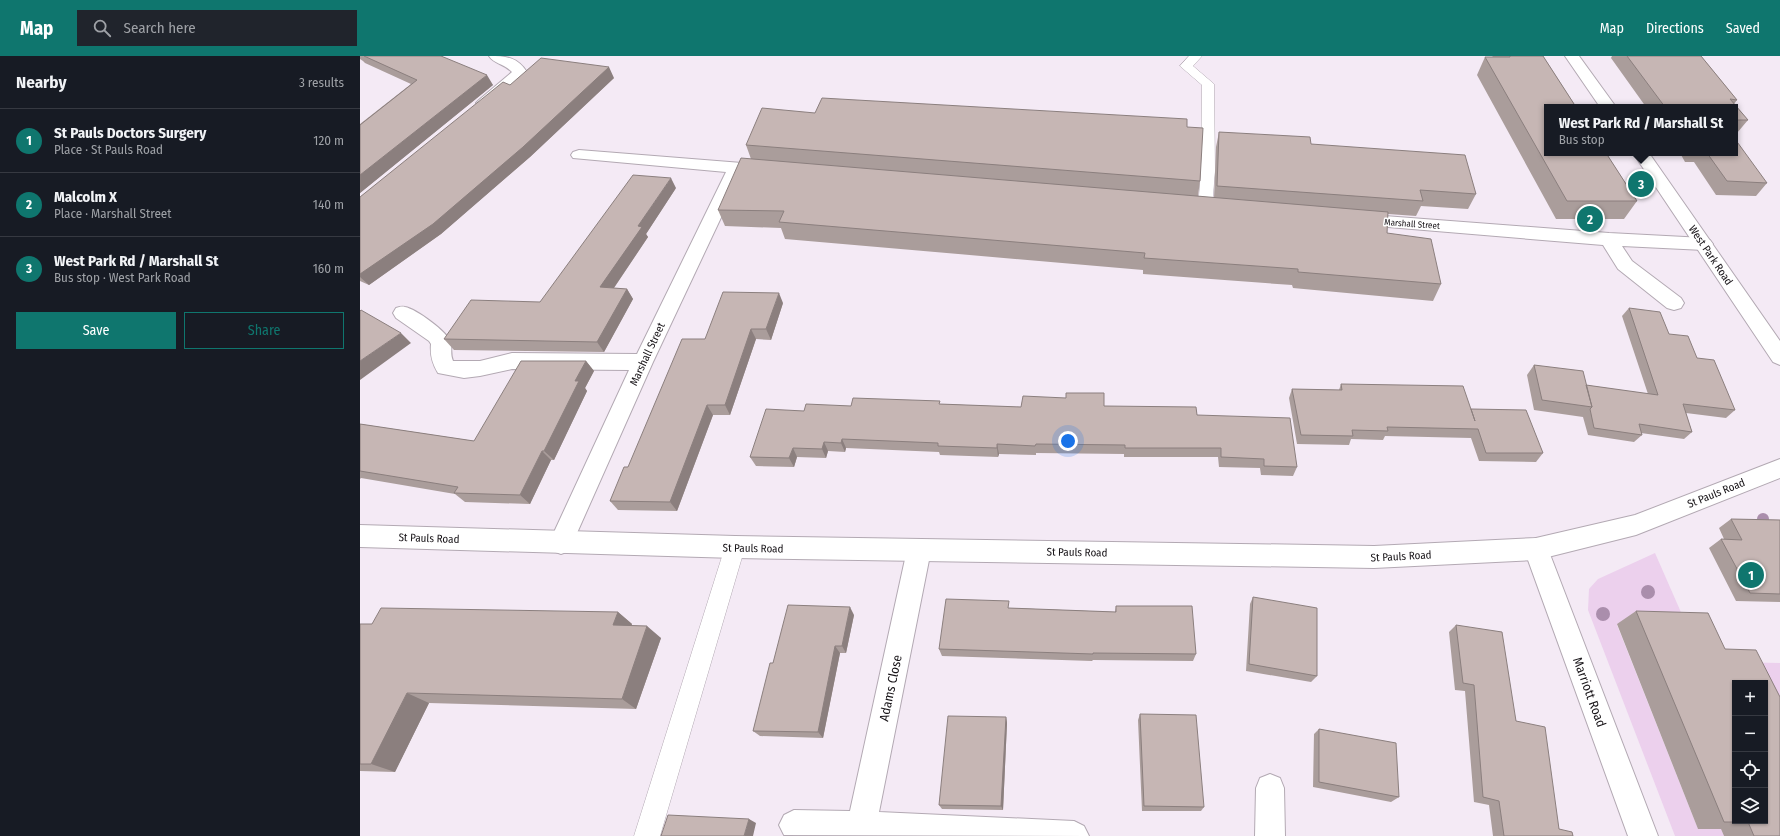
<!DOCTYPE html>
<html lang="en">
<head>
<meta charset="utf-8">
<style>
	:root { --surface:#171b24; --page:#20242c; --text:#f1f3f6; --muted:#9ea1a6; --line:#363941; --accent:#0f766e }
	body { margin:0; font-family:"Fira Sans Condensed",sans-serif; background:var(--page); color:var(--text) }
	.controls { position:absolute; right:12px; bottom:12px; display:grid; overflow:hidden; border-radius:0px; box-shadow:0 1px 3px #0004 }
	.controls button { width:36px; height:36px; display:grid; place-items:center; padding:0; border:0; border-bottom:1px solid var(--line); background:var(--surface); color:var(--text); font:20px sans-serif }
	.you { position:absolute; left:708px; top:385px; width:14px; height:14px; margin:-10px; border:3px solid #fff; border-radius:50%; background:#1a73e8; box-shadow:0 0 0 6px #1a73e833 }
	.badge { display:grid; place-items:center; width:26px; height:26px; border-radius:50%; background:var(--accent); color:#fff; font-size:13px; font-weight:700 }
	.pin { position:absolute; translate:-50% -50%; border:2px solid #fff; box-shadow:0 1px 4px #0006 }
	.popup { position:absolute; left:1184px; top:48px; width:194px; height:52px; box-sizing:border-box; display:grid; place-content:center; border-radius:0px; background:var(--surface); filter:drop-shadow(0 1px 3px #0005); font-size:13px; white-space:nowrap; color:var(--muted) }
	.popup b { font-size:15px; color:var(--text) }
	.popup::after { content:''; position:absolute; left:50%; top:100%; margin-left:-8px; border:8px solid transparent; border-top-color:var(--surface) }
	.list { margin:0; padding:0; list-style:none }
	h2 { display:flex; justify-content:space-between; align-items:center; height:52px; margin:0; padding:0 16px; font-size:17px }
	h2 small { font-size:13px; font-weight:400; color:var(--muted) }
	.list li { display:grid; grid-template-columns:26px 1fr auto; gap:12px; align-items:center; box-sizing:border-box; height:64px; padding:0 16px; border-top:1px solid var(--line) }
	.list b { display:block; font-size:15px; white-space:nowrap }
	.list p { margin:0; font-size:13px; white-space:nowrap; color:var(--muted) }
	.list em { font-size:13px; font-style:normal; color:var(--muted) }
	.actions { display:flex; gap:8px; padding:12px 16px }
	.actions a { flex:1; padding:9px 0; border:1px solid var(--accent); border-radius:0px; text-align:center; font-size:14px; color:var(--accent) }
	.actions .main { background:var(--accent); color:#fff }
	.icon { flex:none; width:22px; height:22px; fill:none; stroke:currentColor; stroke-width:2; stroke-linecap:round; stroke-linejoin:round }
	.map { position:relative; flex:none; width:1420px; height:780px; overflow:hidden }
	header { display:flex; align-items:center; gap:24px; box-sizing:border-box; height:56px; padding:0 20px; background:var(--accent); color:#fff }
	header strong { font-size:19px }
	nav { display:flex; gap:22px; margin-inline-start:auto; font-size:14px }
	.search { width:280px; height:36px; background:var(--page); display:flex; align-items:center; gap:10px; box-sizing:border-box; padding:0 14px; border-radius:0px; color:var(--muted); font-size:15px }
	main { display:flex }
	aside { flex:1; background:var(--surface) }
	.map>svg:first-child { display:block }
	.green { fill:#ecd0ed }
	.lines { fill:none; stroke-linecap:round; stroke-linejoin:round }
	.lane-casing { stroke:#b3a9b3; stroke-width:1 }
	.street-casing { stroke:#b3a9b3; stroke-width:2 }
	.secondary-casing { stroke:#b3a9b3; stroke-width:2 }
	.lane { fill:#fff; fill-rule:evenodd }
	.street { fill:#fff; fill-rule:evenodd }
	.secondary { fill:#fff; fill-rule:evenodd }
	.tree { fill:#aa8eac }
	.wall { fill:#aa9d9b }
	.shaded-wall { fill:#8b7f7e }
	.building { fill:#c6b6b4; stroke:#8b7f7e; fill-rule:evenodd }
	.labels { text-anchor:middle; stroke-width:3; stroke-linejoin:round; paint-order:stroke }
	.far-street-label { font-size:9px; fill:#181418; stroke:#fff }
	.street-label { font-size:11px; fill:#181418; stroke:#fff }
	.near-street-label { font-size:13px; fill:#181418; stroke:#fff }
</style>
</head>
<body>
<header>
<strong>Map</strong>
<div class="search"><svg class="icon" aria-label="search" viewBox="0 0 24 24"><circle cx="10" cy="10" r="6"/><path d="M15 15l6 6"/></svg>Search here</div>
<nav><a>Map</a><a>Directions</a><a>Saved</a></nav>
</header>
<main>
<aside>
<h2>Nearby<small>3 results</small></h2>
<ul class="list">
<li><span class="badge">1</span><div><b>St Pauls Doctors Surgery</b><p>Place · St Pauls Road</p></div><em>120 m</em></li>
<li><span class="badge">2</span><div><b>Malcolm X</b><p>Place · Marshall Street</p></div><em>140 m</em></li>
<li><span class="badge">3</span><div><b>West Park Rd / Marshall St</b><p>Bus stop · West Park Road</p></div><em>160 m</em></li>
</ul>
<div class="actions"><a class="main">Save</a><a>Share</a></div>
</aside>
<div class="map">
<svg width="1420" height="780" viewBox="0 0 1420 780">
	<rect width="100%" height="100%" fill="#f4eaf5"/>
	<path class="green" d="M1295 497 1327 570 1257 569 1338 773H1361L1364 780H1315L1228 554 1229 533 1238 523Z
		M1372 606 1420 607V693L1405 627Z"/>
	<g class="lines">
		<g class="lane-casing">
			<path id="lane" d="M829 0H842L833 10 854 28 855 115 852 152 850 155 845 157 840 155 838 152 841 115 842 29 820 10Z
				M375 482 382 484 385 491 300 780H274L365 491 368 484Z"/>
		</g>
		<g class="street-casing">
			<path id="street" d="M129 0C146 0 157 1 167 16L129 50 124 52 119 50 116 47 119 44 152 16C145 8 134 8 129 0Z
				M219 94 406 109 412 110 414 114 412 118 406 119 382 117 293 306 209 495 201 498 193 495 189 487 269 314 152 313 120 320 104 322 78 317C72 307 70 299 71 288L69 285 36 262 33 257 36 252C39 251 42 250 45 251 56 253 88 276 91 287 92 293 90 298 93 305H120L152 297 277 298 366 116 213 102 211 99 213 96Z
				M998 158 1249 177 1344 182 1350 184 1353 188 1350 192 1344 194 1262 190 1272 205 1321 242 1324 247 1321 252 1314 254 1307 252 1258 213 1243 189 992 168 989 164 992 160Z
				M1176 482 1184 485 1188 493 1298 780H1268L1164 493 1168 485Z
				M559 483 568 486 571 494 519 756 714 765 724 770 729 780 424 779 419 769 424 759 434 754 490 755 547 494 550 486Z
				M910 718 920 722 924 732 925 780H895L896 732 900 722Z"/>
		</g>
		<g class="secondary-casing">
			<path id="secondary" d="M1205 0H1219L1256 51H1240Z
				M1273 97H1289L1420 285V309L1413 306Z
				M1420 403V422L1276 479 1176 504 1014 512 375 502 0 491V469L375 480 1014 490 1176 482 1275 459Z"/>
		</g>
		<use href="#lane" class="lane"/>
		<use href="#street" class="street"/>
		<use href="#secondary" class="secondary"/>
	</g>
	<g class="tree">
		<circle cx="1403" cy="463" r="6"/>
		<circle cx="1288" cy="536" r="7"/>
		<circle cx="1243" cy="558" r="7"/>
	</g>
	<path class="wall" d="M0 0H81L133 29 0 137V68L51 28 5 7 3 5 0 3Z
		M1132 0H1183L1277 145 1264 163H1196L1117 19 1125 1H1133Z
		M1252 0H1341L1377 44 1374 48 1388 64 1377 77H1375V51H1286L1251 2Z
		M254 22 170 101 81 178 9 229 0 225V141L150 29Z
		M455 57 840 125 838 140 854 142 856 91 859 76 951 88 1116 138 1108 153 1061 150 1056 160 1028 158 1027 177 1081 228 1073 245 933 232 932 229 783 218V214L425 183 421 172 365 170 358 154 391 103 386 89Z
		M1320 97H1375L1407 127 1396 140 1356 139 1334 106H1325Z
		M316 132 286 178 288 181 254 232 267 233 273 243 244 296 94 294 84 283 180 246Z
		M423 247 411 284 396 283 370 359H353L317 455 258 454 250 445 345 283Z
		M1269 252 1309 278 1337 302 1375 354 1366 362 1326 357 1332 376 1324 383 1281 377 1282 379 1274 386 1228 379 1223 361 1174 354 1167 319 1174 309 1226 329 1288 338 1262 260Z
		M226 305 234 315 225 332 227 335 194 404H191L170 448 105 446 95 438 1 422 0 423V368L114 385Z
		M981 328 1111 353 1183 397 1176 406 1119 405 1111 382 1025 380 1023 384 991 383 989 389 937 388 929 342 932 333 979 334Z
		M580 348 661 351 744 350 837 359 937 411 933 420 901 419 900 412 859 411 858 401H764V398L676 397V399L639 398 638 401 580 399 579 396 486 392 485 396 468 395 466 402 437 401 434 411 396 410 390 401 444 355Z
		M1371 463 1420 464V546L1376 545 1349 492 1361 483H1364L1359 472Z
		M893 541 957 620 951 626 886 615 890 548Z
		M756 550 836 598 833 605 733 604 732 605 582 600 579 593 650 552 755 556Z
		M1276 555 1365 593 1420 780H1364L1361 773H1338L1257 568Z
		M258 556 272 568 271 570 301 582 276 653 69 647 35 716 0 715V568H12Z
		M494 559 486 597H480L463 682 400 680 393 675 413 607Z
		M1096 569 1156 665 1199 773 1213 780H1133L1129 749 1114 746 1105 635 1095 634 1089 576Z
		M780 658 844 751 841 755H782L778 664Z
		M646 661 647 667 643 754 582 753 579 749Z
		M959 673 1039 741 1031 746 953 731 954 678Z"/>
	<path class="shaded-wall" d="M249 11 254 22 170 101 81 178 9 229 0 221V218Z
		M127 19 133 29 0 137V119Z
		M311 122 316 132 286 178 288 181 247 242 240 231 278 170Z
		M267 233 273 243 244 296 237 286Z
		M419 237 423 247 411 284 406 273Z
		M391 273 396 283 370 359 365 349Z
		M41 277 51 287 0 324V305Z
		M226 305 234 315 225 332 227 335 194 404 184 395 215 325Z
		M347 349 353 359 317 455 310 446Z
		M482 383 486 392 485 396 481 387Z
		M464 386 468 395 466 402 462 393Z
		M637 388 639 398 638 401 637 392Z
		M433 392 437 401 434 411 429 402Z
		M182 395 191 404 170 448 160 439Z
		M490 551 494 559 486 597 482 590Z
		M258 556 272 568 267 581 253 569Z
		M287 570 301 582 276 653 262 643Z
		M475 590 480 597 463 682 458 676Z
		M47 637 69 647 35 716 11 708Z
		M646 661 647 667 643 754 641 750Z
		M389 763 396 767 393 780H384Z"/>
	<path class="building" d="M4 0H81L127 19 0 119V69L57 24Z
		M1150 0H1183L1216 51H1187V97H1246L1277 145H1207L1125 1H1150Z
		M1267 0H1341L1377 44 1370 43 1388 64H1375V51H1305Z
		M181 2 249 11 163 91 73 168 0 218V141L143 26 150 29Z
		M462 42 827 63V71L843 72 840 125 386 89 402 52 455 57Z
		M859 76 950 81 951 88 1105 99 1116 138 1060 134 1063 145 857 130Z
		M1375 83 1407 127 1367 125 1347 97H1375Z
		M381 102 1028 156 1027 177 1071 183 1081 228 938 216V213L784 202 785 197 419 166 424 155 358 154Z
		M273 119 311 122 278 170 282 171 240 231 267 233 237 286 84 283 111 244 180 246Z
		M363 236 419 237 406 273H391L365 349H347L310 446 250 445 264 411H268L322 283H345Z
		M1269 252 1300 256 1309 278 1328 280 1337 302 1354 304 1375 354 1323 348 1332 376 1279 368 1282 379 1234 372 1230 353 1232 351 1226 329 1298 339Z
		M1 254 41 277 0 305V255Z
		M161 305H226L215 325H219L184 395H182L160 439 94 437 98 431 0 415V368L114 385Z
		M1174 309 1223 315 1232 351 1182 344Z
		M981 328 1103 330 1115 365 1111 353 1166 354 1183 397H1126L1118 373 1027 371 1028 375 992 374 993 380 941 379 932 333 982 334Z
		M706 337H744V350L836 351 837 359 930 362 937 411 904 410V403L861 401V392H765V389L676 388 675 390 637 388V392L578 390V387L482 383 481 387 464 386 462 393 433 392 429 402 390 401 406 353 444 355 446 348 491 350 493 342 580 345 579 348 661 351 663 340 706 342Z
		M1371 463 1420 464V538L1390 537 1361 483 1382 484Z
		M893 541 957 552V620L889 608Z
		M586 543 649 545 648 552 756 556V550H832L836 598 733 597V598L579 593Z
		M428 549 490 551 482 590H475L458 676 393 675 410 607H413Z
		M21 552 258 556 253 569 287 570 262 643 47 637 11 708H0V568H12Z
		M1276 555 1348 557 1365 593 1396 594 1420 641V780H1394L1388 766H1364ZM1375 627H1405V765H1375Z
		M1096 569 1142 576 1156 665 1185 671 1199 773 1212 776 1213 780H1144L1139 745 1123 741 1114 629 1103 627Z
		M780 658 836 659 844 751 784 750Z
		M588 660 646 661 641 750 579 749Z
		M959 673 1036 687 1039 741 959 726Z
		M308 759 389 763 384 780H301Z"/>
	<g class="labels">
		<g class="far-street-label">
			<text transform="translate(1052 168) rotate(4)" y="3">Marshall Street</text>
		</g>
		<g class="street-label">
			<text transform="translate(1351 199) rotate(56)" y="4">West Park Road</text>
			<text transform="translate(287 298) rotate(-65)" y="4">Marshall Street</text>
			<text transform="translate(1356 437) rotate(-22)" y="4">St Pauls Road</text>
			<text transform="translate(69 482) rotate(2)" y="4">St Pauls Road</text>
			<text transform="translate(393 492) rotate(1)" y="4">St Pauls Road</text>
			<text transform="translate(717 496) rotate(1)" y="4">St Pauls Road</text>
			<text transform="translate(1041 500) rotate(-3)" y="4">St Pauls Road</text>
		</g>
		<g class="near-street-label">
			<text transform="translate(530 632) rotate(-78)" y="5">Adams Close</text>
			<text transform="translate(1230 636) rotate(70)" y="5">Marriott Road</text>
		</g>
	</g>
</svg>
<div class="controls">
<button>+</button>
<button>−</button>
<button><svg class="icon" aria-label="locate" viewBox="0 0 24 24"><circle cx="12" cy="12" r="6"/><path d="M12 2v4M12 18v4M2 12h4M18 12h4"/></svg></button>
<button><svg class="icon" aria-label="layers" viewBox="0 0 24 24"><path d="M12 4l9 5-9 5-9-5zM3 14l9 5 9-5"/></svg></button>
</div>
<div class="you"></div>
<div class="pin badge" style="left:1391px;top:519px">1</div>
<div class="pin badge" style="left:1230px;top:163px">2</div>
<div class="pin badge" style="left:1281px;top:128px">3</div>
<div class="popup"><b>West Park Rd / Marshall St</b>Bus stop</div>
</div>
</main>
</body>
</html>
